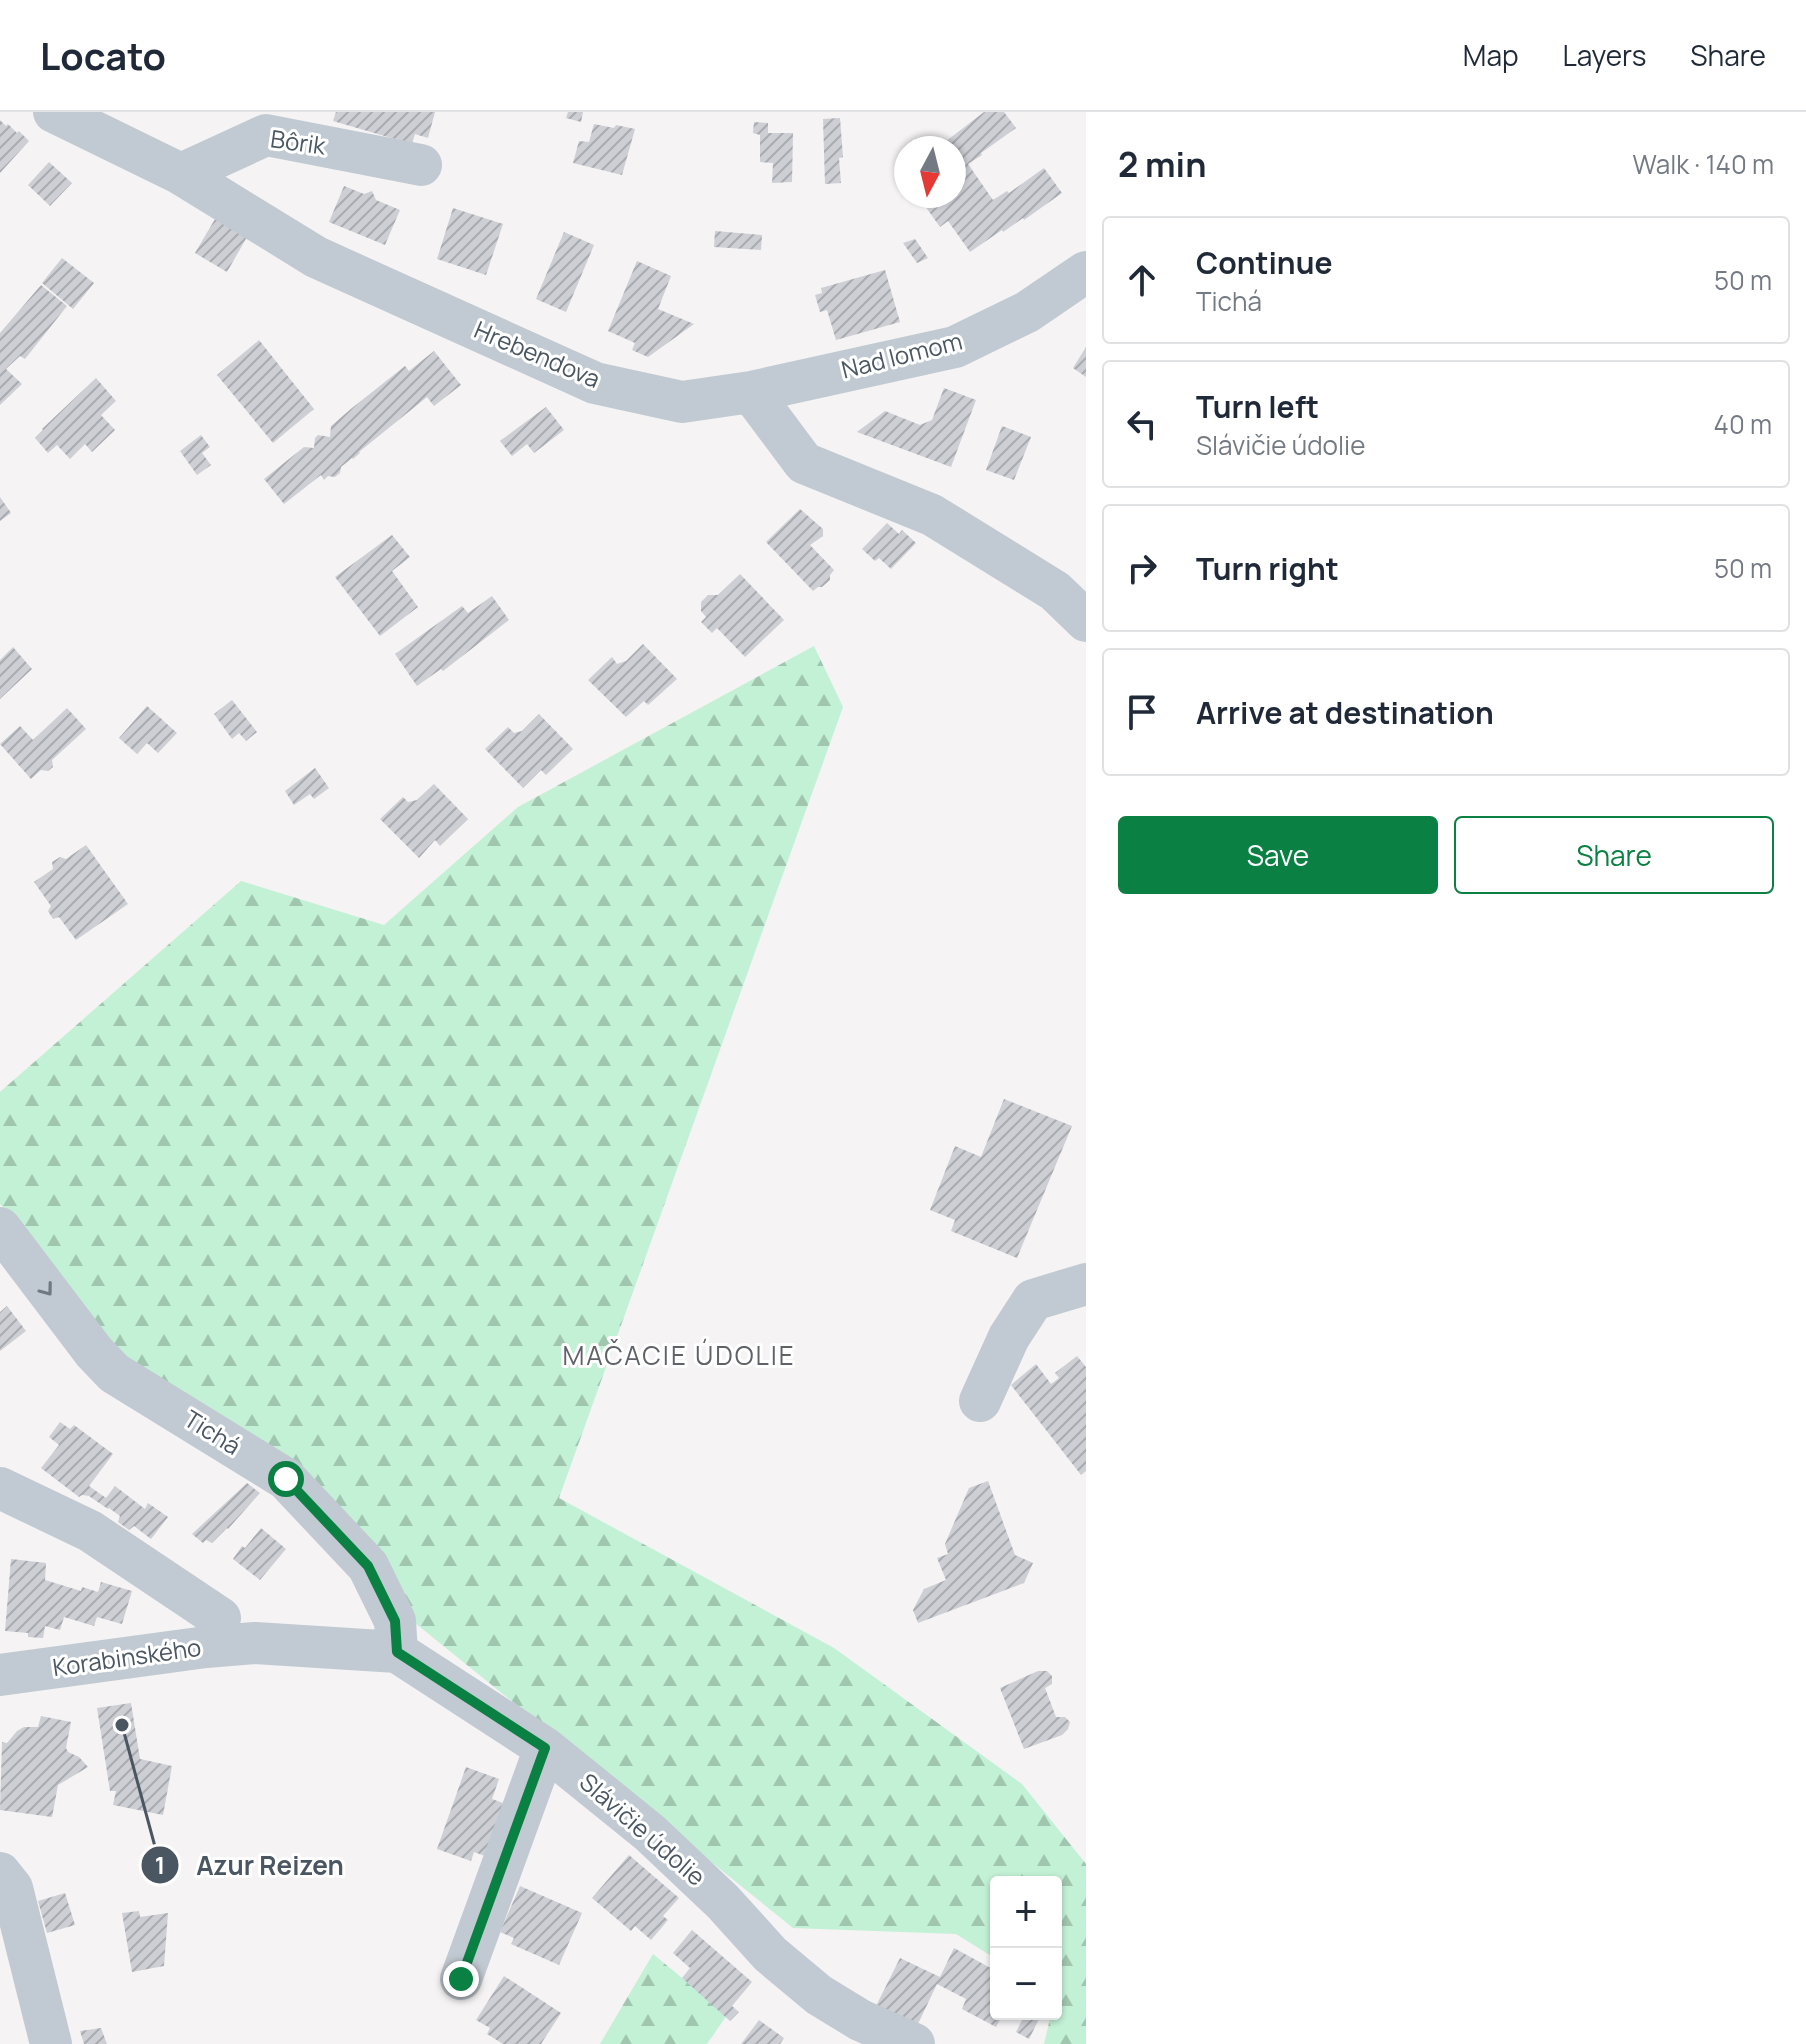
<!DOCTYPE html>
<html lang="en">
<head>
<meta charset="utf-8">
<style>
	:root { --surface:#fff; --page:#f2f2f3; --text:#1f2937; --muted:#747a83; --line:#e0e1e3; --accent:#0b8043 }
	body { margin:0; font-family:Manrope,sans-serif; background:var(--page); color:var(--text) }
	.controls { position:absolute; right:24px; bottom:24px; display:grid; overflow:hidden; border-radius:8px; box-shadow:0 2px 6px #0004 }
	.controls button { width:72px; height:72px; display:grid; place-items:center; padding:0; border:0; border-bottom:2px solid var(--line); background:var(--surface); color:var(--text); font:40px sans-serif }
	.compass { position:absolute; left:894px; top:24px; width:72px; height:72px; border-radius:50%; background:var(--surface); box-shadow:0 2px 6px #0004; rotate:187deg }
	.stop { position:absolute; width:24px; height:24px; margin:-18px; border:6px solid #0b8043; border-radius:50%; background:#fff }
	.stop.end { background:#0b8043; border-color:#fff; box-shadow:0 2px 8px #0008 }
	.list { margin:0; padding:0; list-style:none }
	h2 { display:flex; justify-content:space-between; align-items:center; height:104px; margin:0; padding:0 32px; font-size:34px }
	h2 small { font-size:26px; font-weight:400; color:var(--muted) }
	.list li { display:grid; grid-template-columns:52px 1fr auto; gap:24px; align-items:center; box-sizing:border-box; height:128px; margin:0 16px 16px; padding:0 16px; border:2px solid var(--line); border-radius:8px }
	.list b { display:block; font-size:30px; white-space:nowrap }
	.list p { margin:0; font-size:26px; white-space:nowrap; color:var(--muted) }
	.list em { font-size:26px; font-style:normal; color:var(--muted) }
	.actions { display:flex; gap:16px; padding:24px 32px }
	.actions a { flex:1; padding:18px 0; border:2px solid var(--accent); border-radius:8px; text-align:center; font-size:28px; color:var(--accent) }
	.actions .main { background:var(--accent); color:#fff }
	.icon { flex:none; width:44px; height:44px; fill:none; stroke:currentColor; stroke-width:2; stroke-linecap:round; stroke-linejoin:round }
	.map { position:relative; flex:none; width:1086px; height:1932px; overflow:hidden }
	header { display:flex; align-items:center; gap:48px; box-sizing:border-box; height:112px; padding:0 40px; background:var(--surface); border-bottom:2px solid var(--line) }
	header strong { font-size:38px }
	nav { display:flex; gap:44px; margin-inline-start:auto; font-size:28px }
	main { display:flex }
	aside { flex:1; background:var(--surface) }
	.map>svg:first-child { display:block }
	.forest { fill:url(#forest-firs) }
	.building { fill:url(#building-hatch) }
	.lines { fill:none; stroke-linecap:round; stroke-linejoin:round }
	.minor { stroke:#c1cad2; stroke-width:42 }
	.oneway { stroke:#6e7983 }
	.route { stroke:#0b8043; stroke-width:10 }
	.labels { text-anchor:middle; stroke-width:6; stroke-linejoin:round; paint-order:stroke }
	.street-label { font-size:24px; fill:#4a5661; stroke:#fff }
	.neighbourhood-label { font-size:26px; letter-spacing:2px; fill:#5f6368; stroke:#fff }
	.leader { fill:none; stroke:#4a5661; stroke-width:3 }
	.callout-dot { fill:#4a5661; stroke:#fff; stroke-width:3 }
	.mark-label { font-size:24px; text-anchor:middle; font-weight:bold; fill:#fff }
	.callout-label { font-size:26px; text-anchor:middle; font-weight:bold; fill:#4a5661; stroke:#fff; stroke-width:6; stroke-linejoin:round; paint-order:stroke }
</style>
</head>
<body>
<header>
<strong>Locato</strong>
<nav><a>Map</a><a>Layers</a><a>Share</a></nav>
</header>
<main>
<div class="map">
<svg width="1086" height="1932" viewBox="0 0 1086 1932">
	<defs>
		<pattern id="forest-firs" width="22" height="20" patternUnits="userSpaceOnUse" patternTransform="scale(2)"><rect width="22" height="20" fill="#c3f1d5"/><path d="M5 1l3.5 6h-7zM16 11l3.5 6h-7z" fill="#a0c6b0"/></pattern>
		<pattern id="building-hatch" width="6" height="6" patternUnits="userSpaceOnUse" patternTransform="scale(2)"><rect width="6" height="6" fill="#cdcfd5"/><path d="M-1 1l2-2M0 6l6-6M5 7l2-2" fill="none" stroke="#a8abb0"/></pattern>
	</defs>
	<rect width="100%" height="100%" fill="#f5f3f3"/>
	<path class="forest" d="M814 534 843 595 559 1386 834 1536 1022 1672 1086 1752V1932H1044L1051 1902H1056V1770H996V1847L956 1822 793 1816 410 1507 376 1442 123 1249 0 1092V980L241 769 384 813 518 695Z
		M653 1842 727 1903 707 1932H600Z"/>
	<path class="building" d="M336 0H435L428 26 415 22 412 32 333 9Z
		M568 0H583L581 10 566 6Z
		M984 0H1004L1016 16 981 41 982 43 968 52 993 88 1007 79 1009 81 1044 56 1062 81 1024 108 1023 106 1003 120 1002 118 970 140 948 109 940 115 925 94 933 88 930 84H954V36H943L941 33Z
		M840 6 843 45 839 46 841 71 825 72 823 7Z
		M0 8 6 14 8 12 17 21 19 19 29 29 0 61Z
		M754 10 768 11V21H793L792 70 772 71 773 51 760 50V23L753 21Z
		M594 12 614 16 616 13 635 17 622 63 573 51 579 29 589 30Z
		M49 50 72 71 50 94 28 73Z
		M344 74 364 82 372 79 376 88 400 98 385 133 329 110Z
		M453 96 503 112 486 163 437 147Z
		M215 107 247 125 227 160 195 141Z
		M715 119 762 123 761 138 714 135Z
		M564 120 594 133 566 200 536 187Z
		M915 127 928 146 917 151 903 131Z
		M62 146 94 171 73 197 42 171Z
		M637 149 671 164 658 197 694 212 648 245 632 238 635 231 608 219Z
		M885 158 900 210 836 228 827 198 820 200 815 183 822 181 821 176Z
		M41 173 67 194 25 247 20 244 6 257 22 272 0 293V221Z
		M259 228 314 297 273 331 217 263Z
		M1086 235V265L1073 256Z
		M434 239 461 273 434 294 427 285 359 340 360 341 353 347 352 346 341 355 340 361 335 365 328 364 324 368 321 363 284 392 264 367 304 335 314 336 315 326 318 323 330 325 331 314 352 296 405 254 409 259Z
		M96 266 116 289 101 303 115 318 92 340 85 332 70 347 57 333 48 341 35 326 43 318 42 317Z
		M944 276 976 288 951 355 857 320 885 299 920 313 932 308Z
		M546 295 564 318 534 341 527 332 512 344 500 329Z
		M1002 314 1031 325 1014 368 986 358Z
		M201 323 210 335 202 341 211 353 197 363 180 339Z
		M0 385 11 401 0 409Z
		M800 397 823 417V424L810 433 834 458 830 463V468L822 475H818L813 479 766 430Z
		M887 411 899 422 902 418 916 431 891 457 879 446 875 449 862 437Z
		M392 423 410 445 392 459 418 495 380 524 335 465Z
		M740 462 784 508 745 545 717 516 712 521 701 510 706 505 701 499V490L708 483H718Z
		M492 484 509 508 443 559 441 557 417 574 395 542 462 494 468 501Z
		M643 532 677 567 648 593 644 589 626 605 588 568 612 545 617 552 626 549Z
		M13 535 32 557 0 587V548Z
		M232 588 257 620 246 629 239 621 232 627 214 602Z
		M147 594 177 621 158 641 147 631 137 642 119 626Z
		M67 596 86 617 52 648 53 655 48 659 41 658 31 667 0 632 20 614 33 628Z
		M539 602 573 637 546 663 541 658 523 676 485 637 508 615 514 621 522 619Z
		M315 656 329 676 314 687 310 682 294 693 285 679Z
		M434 672 468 707 440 734 435 728 419 746 380 707 403 685 408 690 417 688Z
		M86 733 128 792 76 828 59 805 53 807 48 799 51 794 34 770 53 757 52 750 60 745 66 747Z
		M1004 987 1072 1014 1017 1146 951 1119 955 1108 930 1098 955 1034 981 1045Z
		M7 1194 26 1219 0 1239V1200Z
		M1077 1244 1086 1255V1359L1081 1363 1011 1273 1036 1252 1051 1272 1059 1266 1055 1261Z
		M60 1310 70 1317 74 1313 113 1342 89 1374 106 1386 115 1374 145 1397 148 1391 168 1405 151 1427 134 1414 129 1418 118 1410 120 1404 109 1396 108 1397 89 1384 82 1383 79 1385 41 1356 59 1333 49 1325Z
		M988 1369 1015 1443 1033 1451 1024 1471 918 1511 913 1498 924 1477 946 1468 937 1446 948 1442 945 1432 969 1376Z
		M247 1371 260 1381 228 1417 227 1416 212 1431 206 1428 203 1431 192 1422Z
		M261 1416 286 1437 260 1468 233 1447 242 1434 245 1436Z
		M11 1447 46 1451 45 1468 81 1479 82 1475 98 1480 101 1470 132 1479 122 1512 97 1505 94 1514 64 1505 60 1518 45 1514 43 1526 28 1525V1521L5 1519Z
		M1038 1559H1047L1052 1564V1572L1045 1576 1056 1605H1065L1070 1610 1068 1617 1062 1623 1024 1637 1000 1576Z
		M131 1591 140 1647 172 1654 163 1703 113 1693 116 1679H110L97 1596Z
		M41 1604 71 1610 66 1636 68 1640 79 1645 88 1655 58 1673 52 1705 0 1698 2 1630 7 1631 17 1619 24 1615H38Z
		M466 1655 499 1667 492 1687 503 1691 485 1744 474 1740 471 1749 437 1737Z
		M629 1743 679 1786 663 1804 668 1808 651 1828 635 1814 631 1819 592 1786Z
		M520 1774 582 1801 559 1853 511 1832 514 1826 500 1820Z
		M65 1781 75 1813 47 1821 38 1789Z
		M139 1799 140 1805 168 1801 164 1854 132 1860 122 1801Z
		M692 1818 752 1870 732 1894 739 1900 730 1909 682 1866 690 1856 673 1841Z
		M954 1836 996 1859V1902H1003L996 1915 962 1897 966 1887 937 1872 917 1914 876 1894 900 1846 940 1865Z
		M504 1864 561 1901 541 1932H503L487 1922 490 1916 476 1908Z
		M1025 1902H1035L1040 1905 1029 1927 1016 1920Z
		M759 1908 784 1926 780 1932H741Z
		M101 1916 107 1932H84L80 1919Z"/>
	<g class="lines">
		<path class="minor" d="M54 0 181 62 316 145 595 271 682 290 751 280 804 351 932 403 1055 479 1086 509
			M181 62 266 23 421 53
			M751 280 955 235 1027 200 1086 160
			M0 1116 94 1240 114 1261 286 1367 368 1454 395 1509 397 1540
			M980 1289 1009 1225 1033 1188 1086 1172
			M0 1376 90 1419 220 1506
			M0 1563 206 1535 255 1531 397 1540 545 1636 650 1721 723 1790 770 1842 819 1883 860 1908 914 1932
			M0 1761 12 1776 51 1932
			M461 1867 545 1636"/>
	</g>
	<defs><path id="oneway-chevron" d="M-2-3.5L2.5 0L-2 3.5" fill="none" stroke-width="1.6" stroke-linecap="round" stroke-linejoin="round" transform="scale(2)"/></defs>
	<use class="oneway" href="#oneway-chevron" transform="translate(47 1178) rotate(53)"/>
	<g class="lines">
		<path class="route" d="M286 1367 368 1454 395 1509 397 1540 545 1636 461 1867"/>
	</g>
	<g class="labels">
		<g class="street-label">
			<text transform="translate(298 31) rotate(8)" y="8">Bôrik</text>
			<text transform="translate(537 243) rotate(23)" y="8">Hrebendova</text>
			<text transform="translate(902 244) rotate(-14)" y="8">Nad lomom</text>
			<text transform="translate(212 1321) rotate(32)" y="8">Tichá</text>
			<text transform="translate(127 1546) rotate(-8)" y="8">Korabinského</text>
			<text transform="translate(642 1718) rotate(41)" y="8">Slávičie údolie</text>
		</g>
		<g class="neighbourhood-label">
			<text x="679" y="1253">MAČACIE ÚDOLIE</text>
		</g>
	</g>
	<path class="leader" d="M122 1613L160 1753"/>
	<g class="callout-dot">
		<circle cx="122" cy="1613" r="8"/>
		<circle cx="160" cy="1753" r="20"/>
	</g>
	<g class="mark-label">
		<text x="160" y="1762">1</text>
	</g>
	<g class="callout-label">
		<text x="270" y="1763">Azur Reizen</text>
	</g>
</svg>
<div class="controls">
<button>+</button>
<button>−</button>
</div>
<svg class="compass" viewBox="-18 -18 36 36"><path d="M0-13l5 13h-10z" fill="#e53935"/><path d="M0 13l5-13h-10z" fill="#747a83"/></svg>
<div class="stop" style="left:286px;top:1367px"></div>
<div class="stop end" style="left:461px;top:1867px"></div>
</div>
<aside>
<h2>2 min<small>Walk · 140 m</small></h2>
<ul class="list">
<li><svg class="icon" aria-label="ahead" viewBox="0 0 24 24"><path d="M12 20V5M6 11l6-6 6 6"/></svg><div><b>Continue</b><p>Tichá</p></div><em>50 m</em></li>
<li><svg class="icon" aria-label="left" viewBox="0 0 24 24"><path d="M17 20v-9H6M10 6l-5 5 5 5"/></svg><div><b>Turn left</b><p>Slávičie údolie</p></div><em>40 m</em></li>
<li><svg class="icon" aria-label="right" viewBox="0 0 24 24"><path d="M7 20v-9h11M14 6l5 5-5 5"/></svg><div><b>Turn right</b></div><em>50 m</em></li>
<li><svg class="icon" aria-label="arrive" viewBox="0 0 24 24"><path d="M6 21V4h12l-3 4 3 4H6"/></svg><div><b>Arrive at destination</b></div></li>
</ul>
<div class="actions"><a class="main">Save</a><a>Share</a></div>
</aside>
</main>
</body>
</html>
